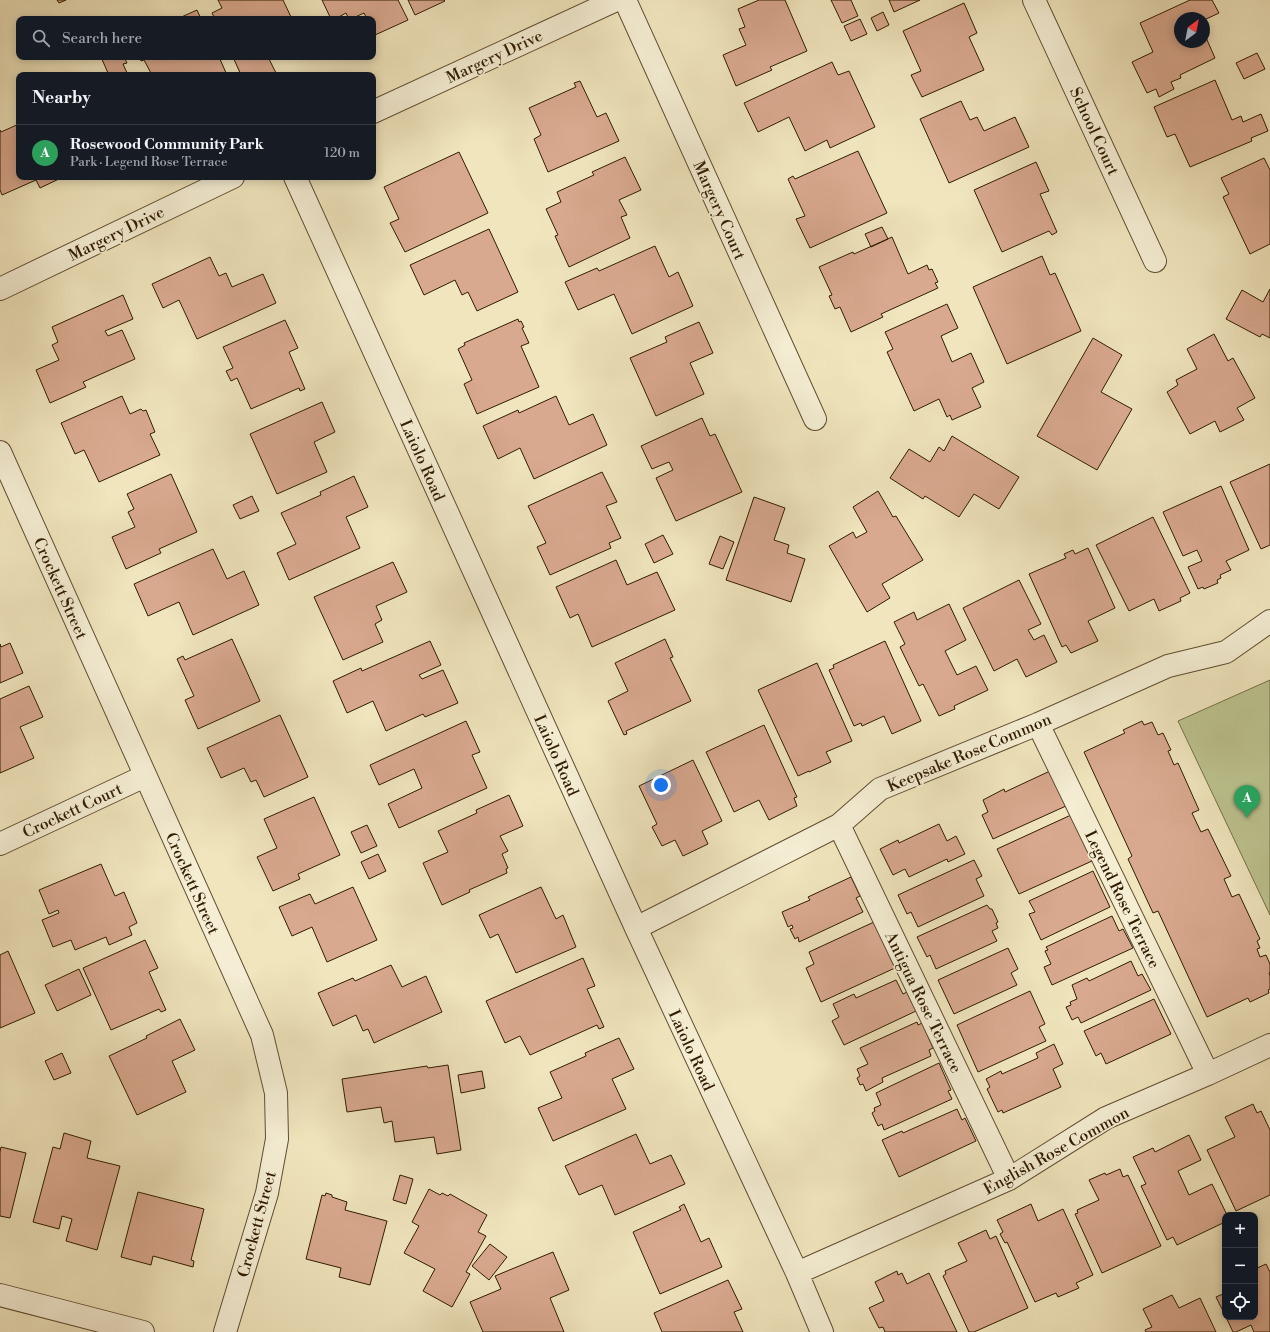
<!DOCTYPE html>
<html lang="en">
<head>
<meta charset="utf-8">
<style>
	:root { --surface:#171b24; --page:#242831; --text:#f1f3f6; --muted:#9ea1a6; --line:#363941; --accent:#d93025 }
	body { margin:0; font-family:"Libre Bodoni",serif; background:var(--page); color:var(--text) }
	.controls { position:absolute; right:12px; bottom:12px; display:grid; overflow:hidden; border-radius:8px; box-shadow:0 2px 10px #0003 }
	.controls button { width:36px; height:36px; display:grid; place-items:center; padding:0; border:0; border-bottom:1px solid var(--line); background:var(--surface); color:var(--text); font:20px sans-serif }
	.compass { position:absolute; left:1174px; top:12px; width:36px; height:36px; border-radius:50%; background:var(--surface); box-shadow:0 2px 10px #0003; rotate:32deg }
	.you { position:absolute; left:661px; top:785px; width:14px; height:14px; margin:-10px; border:3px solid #fff; border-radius:50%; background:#1a73e8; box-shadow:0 0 0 6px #1a73e833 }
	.badge { display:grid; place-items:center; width:26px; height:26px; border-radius:50%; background:var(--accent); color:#fff; font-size:13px; font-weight:700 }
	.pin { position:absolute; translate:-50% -33px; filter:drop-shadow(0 1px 2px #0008) }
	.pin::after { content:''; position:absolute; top:21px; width:14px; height:12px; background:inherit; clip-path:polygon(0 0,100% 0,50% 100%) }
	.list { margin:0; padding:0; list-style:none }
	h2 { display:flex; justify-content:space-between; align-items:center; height:52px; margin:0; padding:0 16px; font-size:17px }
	h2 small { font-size:13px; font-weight:400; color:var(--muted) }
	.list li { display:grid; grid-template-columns:26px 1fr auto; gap:12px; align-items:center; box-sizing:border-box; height:56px; padding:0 16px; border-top:1px solid var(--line) }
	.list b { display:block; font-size:15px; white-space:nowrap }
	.list p { margin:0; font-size:13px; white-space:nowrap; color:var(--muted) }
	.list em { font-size:13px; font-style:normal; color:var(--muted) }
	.icon { flex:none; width:22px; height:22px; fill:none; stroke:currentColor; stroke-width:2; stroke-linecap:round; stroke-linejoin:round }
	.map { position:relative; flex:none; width:1270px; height:1332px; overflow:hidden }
	.search { position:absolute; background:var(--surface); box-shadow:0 2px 10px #0003; left:16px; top:16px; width:360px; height:44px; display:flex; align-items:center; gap:10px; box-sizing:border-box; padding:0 14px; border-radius:8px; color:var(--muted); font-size:15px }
	.panel { position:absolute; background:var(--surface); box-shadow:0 2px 10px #0003; left:16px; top:72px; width:360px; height:108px; border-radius:8px }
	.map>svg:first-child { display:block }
	.green { fill:#bcc38f; stroke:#767048 }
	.building { fill:#d9a98f; stroke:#301c02 }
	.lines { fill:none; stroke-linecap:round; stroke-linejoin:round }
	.minor-casing { stroke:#604e31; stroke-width:24 }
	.minor { stroke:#f5eed4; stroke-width:22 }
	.labels { text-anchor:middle; stroke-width:3.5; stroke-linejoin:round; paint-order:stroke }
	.street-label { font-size:16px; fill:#301c02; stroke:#f5eed4 }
</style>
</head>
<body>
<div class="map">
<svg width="1270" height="1332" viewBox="0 0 1270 1332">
	<rect width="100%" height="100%" fill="#f0e5bd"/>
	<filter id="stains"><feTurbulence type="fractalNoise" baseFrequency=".005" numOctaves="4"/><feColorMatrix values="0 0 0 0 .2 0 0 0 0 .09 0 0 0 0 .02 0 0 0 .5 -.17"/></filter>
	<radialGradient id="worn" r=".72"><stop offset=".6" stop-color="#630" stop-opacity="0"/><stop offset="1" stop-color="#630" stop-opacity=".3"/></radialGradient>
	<path class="green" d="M1270 680V915L1178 721Z"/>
	<path class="building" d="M57 0H66L59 3Z
		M218 0H283L292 19H215L212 13 222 8Z
		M322 0H398L408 20 375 35 373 30V19H367L364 13 351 19H349L346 13 335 19H331Z
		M408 0H444L445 1 415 15Z
		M759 0H785L807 51 770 67 772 70 736 86 723 55 746 45 739 29 745 27 738 9Z
		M831 0H851L858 16 842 23Z
		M889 0H920L894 12Z
		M1190 0H1212L1219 13 1204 20V18H1180V42H1204V33L1215 58 1180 75 1181 78 1171 82 1174 89 1159 97 1156 89 1147 93 1132 62 1153 52 1140 23Z
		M964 3 977 33 969 37 984 70 922 97 911 75 921 71 903 31Z
		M197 10 201 19H177Z
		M883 12 889 25 877 31 871 18Z
		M860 19 867 34 851 41 844 26Z
		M1257 53 1265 69 1244 79 1236 63Z
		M101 57H124L127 63 123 64 128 75H103L108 73Z
		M139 57H219L227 75H152L144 60 141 61Z
		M233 57H268L277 75H241Z
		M832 62 838 75 849 71 875 127 830 148 827 140 805 151 789 117 758 132 744 103Z
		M1215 80 1232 120 1241 116 1243 122 1261 114 1268 131 1251 138 1252 141 1190 167 1175 134 1167 137 1154 107Z
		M580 81 597 117 606 113 619 141 548 172 534 139 541 135 529 108 576 87 574 83Z
		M961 101 970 120 977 117 984 131 1015 117 1029 147 949 183 920 119Z
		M19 124V177H63L40 188 36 180 2 195 0 190V130L1 132Z
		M858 151 887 213 810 248 796 219 805 216 788 179 793 176 795 179Z
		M459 152 488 213 405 252 390 223 399 219 384 187Z
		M625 157 641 190 619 200 627 215 621 217 630 238 569 267 555 236 558 235 546 209 561 202 557 192 594 175 592 172Z
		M1264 158 1270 170V244L1250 254 1223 197 1229 194 1221 178Z
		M1036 162 1049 191 1040 194 1057 232 1052 235 1049 231 1002 252 974 190Z
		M882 227 888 239 871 247 865 234Z
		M489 229 518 292 477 311 468 292 462 295 455 280 424 295 410 265Z
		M892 237 908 274 927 265 929 270 932 269 938 282 935 283 938 288 881 314 883 317 851 332 840 307 835 309 829 296 832 295 819 267 853 252 854 254Z
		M655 246 669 277 678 272 693 306 632 334 614 294 578 310 565 282 597 268 599 271Z
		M1042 256 1050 275 1055 273 1081 331 1007 364 973 287Z
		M210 257 219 276 226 273 232 287 263 274 276 303 197 339 179 300 163 308 152 284Z
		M1270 289V338L1262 334 1260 337 1226 319 1242 290 1263 302Z
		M123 295 133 319 105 331 108 336 122 330 135 359 83 382 86 387 50 403 36 370 59 360 52 345 58 342 52 327Z
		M947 304 958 328 941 336 952 362 971 353 984 382 972 388 981 407 952 420 950 415 947 417 939 399 914 411 887 352 893 349 885 332Z
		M518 319 519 322 521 321 524 327 522 328 529 343 521 346 539 387 477 414 464 384 472 380 458 349 465 345 464 343Z
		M285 320 298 348 289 352 305 389 300 391 299 388 251 409 237 378 231 381 226 371 233 368 223 347Z
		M699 322 713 353 690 363 704 394 656 416 630 358 667 342 665 337Z
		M1214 334 1228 361 1233 358 1255 398 1237 408 1244 420 1220 432 1215 421 1190 434 1167 392 1178 385 1176 380 1197 369 1187 349Z
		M1093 338 1122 355 1101 392 1132 409 1097 470 1037 436Z
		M122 396 130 414 141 409 143 411 146 410 155 432 150 434 160 455 99 482 84 450 75 454 61 423Z
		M556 396 569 425 593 414 607 445 534 479 520 448 498 459 483 426 518 410 519 413Z
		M322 402 335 432 314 442 327 472 277 494 250 434Z
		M702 418 710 436 715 434 742 492 676 521 656 478 673 470 669 462 652 469 641 446Z
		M952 436 1019 477 999 509 974 494 959 517 925 496 923 499 890 478 909 449 930 462 939 447 944 451Z
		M1270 464V545L1261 549 1230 482Z
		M602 472 617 502 606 506 621 538 609 543 611 548 550 575 537 547 546 543 528 506Z
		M171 474 197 532 159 549 161 553 126 569 112 537 135 527 128 512 134 509 127 494Z
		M354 476 368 507 346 517 360 548 289 580 277 553 296 544 281 513 321 495 320 492Z
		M1221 486 1249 550 1226 561 1231 570 1220 575 1221 578 1217 580 1218 583 1204 589 1203 587 1198 589 1188 567 1202 561 1197 550 1183 556 1163 512Z
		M878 491 893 517 896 516 923 560 882 584 890 598 867 612 829 546 853 532 856 538 867 532 853 507Z
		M252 496 259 511 240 519 233 505Z
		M754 497 785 508 774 540 789 545 787 553 805 559 791 602 726 580Z
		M1153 517 1190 593 1180 598 1181 601 1159 611 1154 599 1129 611 1096 545Z
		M663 535 673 554 654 563 645 544Z
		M720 536 734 542 723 569 709 564Z
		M1088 548 1115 608 1088 621 1098 641 1071 653 1066 645 1062 647 1029 574 1066 558 1064 554 1073 550 1075 554Z
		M213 549 227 579 244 571 259 605 193 635 179 602 148 616 134 584Z
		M616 560 627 585 657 572 675 610 592 647 578 614 570 618 556 587Z
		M393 562 407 592 376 606 382 620 375 624 383 642 343 660 314 597Z
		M1019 580 1041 624 1028 630 1034 640 1044 635 1057 662 1026 677 1017 659 994 671 963 608Z
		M949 604 966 640 945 651 957 675 976 666 988 690 954 706 955 709 939 716 923 684 919 686 900 647 905 644 894 622 914 612 917 620Z
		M232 639 260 701 198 729 185 700 194 696 177 659 183 656 185 660Z
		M665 639 673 657 670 658 691 701 626 731 627 734 624 735 608 701 628 691 615 663Z
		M430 641 441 665 419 675 422 679 443 670 458 703 425 717 423 714 386 731 373 701 347 713 333 681 361 668 362 671Z
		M885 641 921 721 892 734 884 716 862 726 861 723 854 726 829 670 834 668 833 665Z
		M10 643 23 673 0 683V644L1 647Z
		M817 663 852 741 826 752 831 762 809 772V771L798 776 758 690Z
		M29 686 43 717 20 727 34 758 0 773V699Z
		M280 715 308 777 264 797 256 780 251 782 244 768 221 778 207 748Z
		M466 721 480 752 472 755 487 788 399 828 388 804 422 788 414 769 379 785 370 765Z
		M1142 721 1144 725 1152 722 1158 735 1163 733 1171 750 1168 751 1174 765 1178 763 1199 810 1192 813 1201 832 1208 829 1231 876 1224 879 1232 897 1239 894 1260 939 1257 941 1260 948 1257 949 1260 957 1266 955 1270 964V972L1269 973 1270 976V989L1268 990 1269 993 1250 1002 1248 998 1207 1017 1158 911 1153 913 1128 859 1132 856 1084 752 1125 733 1123 730Z
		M764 725 797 797 794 798 797 806 769 820 759 800 734 812 706 752Z
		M693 760 722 821 702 831 708 844 683 856 675 840 662 846 652 827 657 824 639 786Z
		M1050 771 1066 806 993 839 982 815 988 812 983 800 1004 789 1005 792Z
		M509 795 523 826 500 836 508 851 502 854 508 868 506 869 507 873 469 890 470 892 442 905 423 863 448 852 438 831 477 813 476 810Z
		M314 797 340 855 298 874 300 879 273 891 257 857 277 848 264 819Z
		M1071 815 1092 861 1019 894 997 849Z
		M939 824 947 841 956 836 965 854 948 862 947 859 909 877 905 869 893 875 880 849 898 840 899 843Z
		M367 825 377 846 361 853 351 832Z
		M378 854 386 871 369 879 361 862Z
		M974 860 982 876 976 879 984 896 918 927 911 912 907 914 898 895Z
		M101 864 115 896 124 892 137 923 129 927 132 935 109 945 106 937 75 950 71 940 53 947 42 920 59 913 58 910 49 914 39 890Z
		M1093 871 1110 907 1041 940 1029 914 1035 912 1029 901Z
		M851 877 860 896 856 898 863 912 799 942 798 937 795 939 790 929 793 928 792 925 788 927 782 912 810 900 808 897Z
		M353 887 377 940 327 962 312 927 292 936 279 907 310 894 315 904Z
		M541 887 556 919 563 915 576 947 516 973 498 934 490 938 479 915Z
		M987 905 990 909H992L998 922 996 923 998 928 992 931 997 941 936 969 930 955 927 957 917 937Z
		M1112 916 1119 931 1123 929 1133 948 1052 985 1044 967 1051 964 1045 951 1048 950 1046 947Z
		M874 922 895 968 821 1002 806 968 814 964 809 952Z
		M145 940 158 968 149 972 166 1010 161 1012 159 1009 111 1030 83 968Z
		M1008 948 1018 969 1011 973 1017 985 954 1014 938 980Z
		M8 951 35 1013 0 1028V955Z
		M583 958 595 986 587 989 604 1027 599 1029 597 1025 530 1055 520 1036 505 1043 486 1001Z
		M1131 961 1138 976 1142 974 1151 990 1081 1023 1078 1017 1072 1020 1066 1007 1071 1005 1070 1002 1077 999 1072 985 1087 978 1089 981Z
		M391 965 402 987 426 976 442 1012 374 1043 368 1029 363 1031 356 1015 333 1026 318 993 353 978 355 981Z
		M79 969 91 995 57 1011 45 985Z
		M896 980 903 994 907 992 916 1011 844 1045 832 1021 839 1017 833 1004 854 994 856 998Z
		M1030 991 1045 1024 1039 1027 1046 1041 978 1072 957 1025Z
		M1154 999 1171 1034 1106 1064 1101 1053 1096 1056 1084 1031Z
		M180 1019 195 1050 172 1061 186 1092 137 1115 109 1056 147 1038 146 1036Z
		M917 1022 918 1025 922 1023 933 1048 929 1050 931 1056 882 1078 883 1082 866 1091 863 1084 860 1085 857 1078 860 1076 857 1069 868 1064 860 1048Z
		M619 1038 634 1069 612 1079 626 1109 553 1141 538 1108 562 1098 550 1072 586 1056 585 1053Z
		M1054 1044 1063 1064 1053 1069 1061 1087 1003 1113 1002 1110 998 1112 987 1089 990 1087 986 1079 1001 1071 1002 1074 1038 1058 1036 1053Z
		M62 1053 71 1073 54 1080 45 1061Z
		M939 1063 951 1090 948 1091 952 1099 884 1130 882 1124 878 1126 872 1113 875 1111 874 1108 881 1105 876 1093Z
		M448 1065 461 1150 437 1154 434 1137 395 1142 392 1121 384 1123 381 1107 347 1112 342 1079 427 1066 428 1068Z
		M482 1071 485 1088 461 1093 458 1075Z
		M1253 1104 1257 1113 1261 1111 1270 1130V1195L1236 1211 1207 1150 1235 1137 1225 1117Z
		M957 1109 962 1120 965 1118 976 1141 899 1177 882 1140 902 1131 903 1133Z
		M64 1133 91 1141 87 1158 120 1166 97 1250 66 1241 72 1219 62 1216 59 1229 33 1222 53 1147 60 1149Z
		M636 1134 650 1164 671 1155 685 1184 615 1215 602 1185 579 1195 565 1166Z
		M1189 1135 1201 1160 1178 1171 1189 1195 1212 1184 1227 1215H1225V1222L1177 1245 1173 1237 1167 1240 1141 1186 1146 1184 1133 1157 1153 1148 1155 1152Z
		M1 1147 26 1153 10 1218 0 1216V1152Z
		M1120 1169 1123 1177 1128 1175 1161 1246 1102 1273 1075 1214 1078 1213 1077 1210 1099 1200 1089 1180 1105 1173 1106 1175Z
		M400 1175 413 1179 406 1204 393 1200Z
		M429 1189 440 1195 442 1193 448 1196 450 1194 487 1215 478 1232 486 1236 466 1272 470 1274 452 1307 423 1291 435 1269 404 1253 419 1226 412 1222Z
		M138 1192 204 1209 191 1260 194 1261 193 1267 153 1256 151 1265 121 1257Z
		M326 1193 332 1195V1197L347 1202 345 1210 387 1221 370 1285 339 1277 341 1268 306 1259 322 1195 325 1196Z
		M684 1204 701 1242 709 1238 722 1267 660 1294 633 1232 681 1210 679 1207Z
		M1031 1204 1038 1221 1063 1209 1093 1275 1076 1283 1079 1288 1058 1297 1056 1293 1035 1302 1007 1242 1005 1243 1000 1234 1003 1232 997 1220Z
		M986 1230 990 1239 996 1236 1028 1308 974 1332H969L943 1276 946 1274 945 1271 967 1261 958 1243Z
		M490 1244 507 1257 489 1280 472 1266Z
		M553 1252 569 1290 550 1298 564 1332H483L470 1302 501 1289 495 1276Z
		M1266 1264 1270 1272V1332H1254L1251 1325 1236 1332H1233L1226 1317H1255V1269Z
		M897 1271 898 1275 902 1273 907 1284 929 1273 957 1332H885L883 1327 879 1328 869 1308 884 1301 875 1282Z
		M728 1280 742 1309 734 1312 743 1332H662L654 1313Z
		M1225 1293V1315L1216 1297Z
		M1172 1295 1179 1308 1200 1298 1216 1332H1146L1145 1330 1152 1327 1143 1309Z"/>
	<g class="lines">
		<g class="minor-casing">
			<path id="minor" d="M625 0 815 419
				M1034 0 1155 261
				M373 112 616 0
				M295 177 636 928 797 1273 822 1332
				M0 289 233 177
				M0 452 262 1035 276 1093 277 1139 267 1193 225 1332
				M1038 724 1208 1074
				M839 825 1009 1179
				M0 844 145 776
				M636 928 839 825 880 789 1038 724 1168 666 1226 652 1270 621
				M797 1273 1009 1179 1106 1118 1208 1074 1270 1045
				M0 1295 143 1332"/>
		</g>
		<use href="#minor" class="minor"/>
	</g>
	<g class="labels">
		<g class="street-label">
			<text transform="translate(494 56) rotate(-25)" y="6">Margery Drive</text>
			<text transform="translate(1095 131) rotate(65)" y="6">School Court</text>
			<text transform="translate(720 210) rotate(66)" y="6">Margery Court</text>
			<text transform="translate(116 233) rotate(-26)" y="6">Margery Drive</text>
			<text transform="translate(423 460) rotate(66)" y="6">Laiolo Road</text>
			<text transform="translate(61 588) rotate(66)" y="6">Crockett Street</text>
			<text transform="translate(969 752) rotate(-23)" y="6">Keepsake Rose Common</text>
			<text transform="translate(557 755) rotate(66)" y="6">Laiolo Road</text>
			<text transform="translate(72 810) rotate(-25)" y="6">Crockett Court</text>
			<text transform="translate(193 883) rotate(66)" y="6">Crockett Street</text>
			<text transform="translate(1123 899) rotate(64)" y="6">Legend Rose Terrace</text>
			<text transform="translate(924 1002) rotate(64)" y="6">Antigua Rose Terrace</text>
			<text transform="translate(692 1050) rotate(65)" y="6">Laiolo Road</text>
			<text transform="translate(1056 1150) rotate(-29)" y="6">English Rose Common</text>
			<text transform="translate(256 1224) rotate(-75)" y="6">Crockett Street</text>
		</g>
	</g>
	<rect width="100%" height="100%" filter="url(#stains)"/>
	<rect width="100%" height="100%" fill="url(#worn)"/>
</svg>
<div class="controls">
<button>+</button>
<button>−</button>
<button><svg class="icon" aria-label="locate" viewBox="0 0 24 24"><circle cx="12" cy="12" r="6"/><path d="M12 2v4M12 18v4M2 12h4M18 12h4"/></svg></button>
</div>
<svg class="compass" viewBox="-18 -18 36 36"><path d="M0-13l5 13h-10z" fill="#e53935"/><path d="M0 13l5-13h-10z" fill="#9ea1a6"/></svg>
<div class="you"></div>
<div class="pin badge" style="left:1247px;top:818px;background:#2e9e5b">A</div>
<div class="search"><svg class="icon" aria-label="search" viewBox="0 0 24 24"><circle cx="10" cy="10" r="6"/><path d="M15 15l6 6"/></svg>Search here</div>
<section class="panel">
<h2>Nearby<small></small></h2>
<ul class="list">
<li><span class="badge" style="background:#2e9e5b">A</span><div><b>Rosewood Community Park</b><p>Park · Legend Rose Terrace</p></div><em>120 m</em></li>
</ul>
</section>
</div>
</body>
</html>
